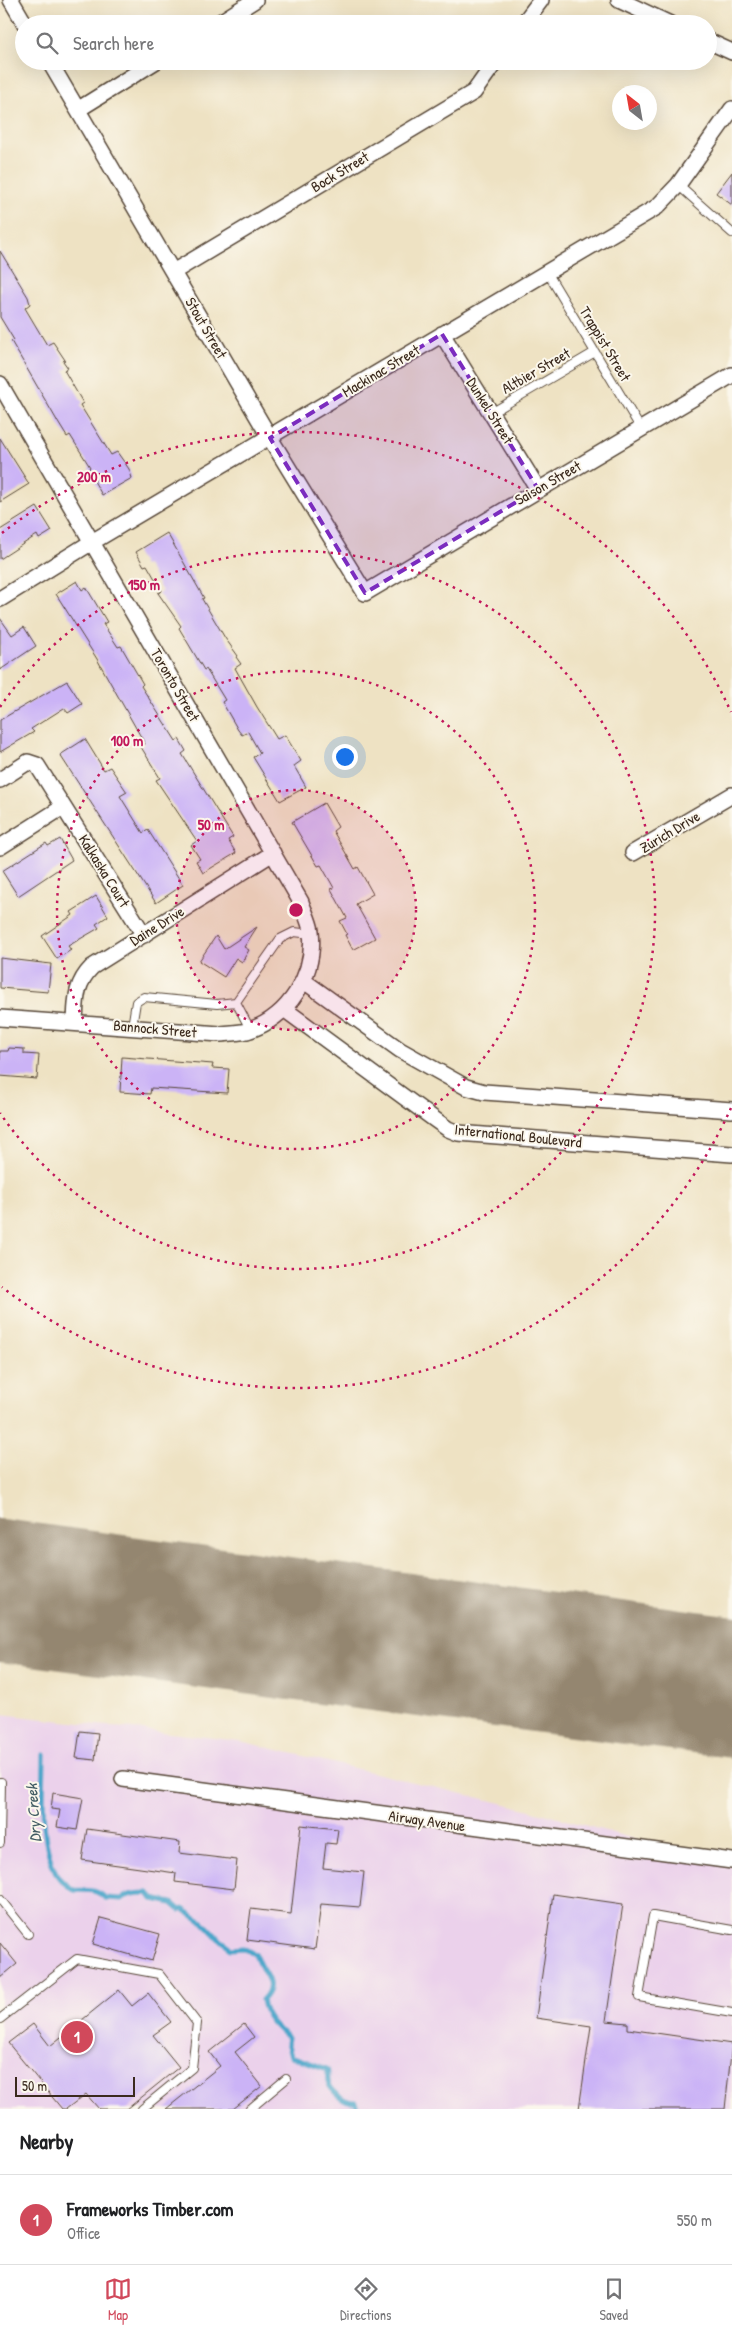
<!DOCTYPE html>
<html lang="en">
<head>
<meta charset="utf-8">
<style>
	:root { --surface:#fff; --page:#f2f2f2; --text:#202124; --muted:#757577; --line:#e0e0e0; --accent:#d1495b }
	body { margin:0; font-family:"Patrick Hand",sans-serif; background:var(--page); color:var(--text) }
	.compass { position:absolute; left:612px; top:85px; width:45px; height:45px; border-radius:50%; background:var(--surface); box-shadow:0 5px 20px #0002; rotate:329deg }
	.scale { position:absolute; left:15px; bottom:12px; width:120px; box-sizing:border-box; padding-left:5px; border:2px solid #3b2a1e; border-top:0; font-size:14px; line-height:18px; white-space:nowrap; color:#3b2a1e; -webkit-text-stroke:4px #fbf7ec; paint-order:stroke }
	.you { position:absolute; left:344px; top:756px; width:18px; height:18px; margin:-12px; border:4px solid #fff; border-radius:50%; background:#1a73e8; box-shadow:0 0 0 8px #1a73e833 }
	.badge { display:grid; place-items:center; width:32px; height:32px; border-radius:50%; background:var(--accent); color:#fff; font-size:16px; font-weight:700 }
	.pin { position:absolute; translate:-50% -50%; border:2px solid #fff; box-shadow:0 1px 5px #0006 }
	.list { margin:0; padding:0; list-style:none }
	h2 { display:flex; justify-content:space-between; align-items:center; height:65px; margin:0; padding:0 20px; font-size:21px }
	h2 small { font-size:16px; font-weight:400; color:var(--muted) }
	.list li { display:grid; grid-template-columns:32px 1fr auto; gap:15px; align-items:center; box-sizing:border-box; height:90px; padding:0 20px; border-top:1px solid var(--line) }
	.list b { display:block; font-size:19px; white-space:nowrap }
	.list p { margin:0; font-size:16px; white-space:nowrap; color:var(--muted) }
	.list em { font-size:16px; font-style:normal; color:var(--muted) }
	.icon { flex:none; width:28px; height:28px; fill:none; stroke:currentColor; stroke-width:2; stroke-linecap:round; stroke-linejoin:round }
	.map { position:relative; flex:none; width:732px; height:2109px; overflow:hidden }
	.search { position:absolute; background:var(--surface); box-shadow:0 5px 20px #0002; left:15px; right:15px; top:15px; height:55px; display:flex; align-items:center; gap:12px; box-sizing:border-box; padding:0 18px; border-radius:28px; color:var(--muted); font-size:19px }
	.sheet { height:155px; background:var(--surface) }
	nav { display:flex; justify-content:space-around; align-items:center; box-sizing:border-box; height:70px; border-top:1px solid var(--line); background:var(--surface); font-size:14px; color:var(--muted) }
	nav a { display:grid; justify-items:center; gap:2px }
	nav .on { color:var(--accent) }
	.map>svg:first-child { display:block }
	.built { fill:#ebd1eb }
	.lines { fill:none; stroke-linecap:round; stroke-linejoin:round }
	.stream { stroke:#4ca6ca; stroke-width:5 }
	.taxiway { stroke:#948670; stroke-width:42 }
	.runway { stroke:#948670; stroke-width:108 }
	.building { fill:#cbb3f6 }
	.service-casing { stroke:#564637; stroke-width:10 }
	.minor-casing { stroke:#564637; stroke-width:18 }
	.service { stroke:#fff; stroke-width:8 }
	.minor { stroke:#fff; stroke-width:15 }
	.marked { fill:#7b2cbf; fill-opacity:0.2; stroke:#7b2cbf; stroke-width:4; stroke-dasharray:10 6; stroke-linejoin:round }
	.ring { fill:none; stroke:#c2185b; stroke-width:2.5; stroke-dasharray:2.5 5 }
	.labels { text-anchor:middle; stroke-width:4; stroke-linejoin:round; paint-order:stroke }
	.street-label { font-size:15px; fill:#3b2a1e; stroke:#fbf7ec }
	.water-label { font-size:16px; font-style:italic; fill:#425c63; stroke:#fbf7ec }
	.centre { fill:#c2185b; stroke:#fbf7ec; stroke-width:2.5 }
	.ring-label { font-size:15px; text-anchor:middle; font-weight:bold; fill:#c2185b; stroke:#fbf7ec; stroke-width:4; stroke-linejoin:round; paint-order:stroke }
</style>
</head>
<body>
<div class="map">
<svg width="732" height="2109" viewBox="0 0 732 2109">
	<rect width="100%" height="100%" fill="#fbf7ec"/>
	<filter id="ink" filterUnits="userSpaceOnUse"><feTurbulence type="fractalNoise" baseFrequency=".02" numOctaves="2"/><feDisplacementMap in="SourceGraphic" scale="10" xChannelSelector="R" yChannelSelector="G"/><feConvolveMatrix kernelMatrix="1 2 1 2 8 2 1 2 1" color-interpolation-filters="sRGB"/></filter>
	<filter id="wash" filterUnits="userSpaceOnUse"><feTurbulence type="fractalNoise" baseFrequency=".0096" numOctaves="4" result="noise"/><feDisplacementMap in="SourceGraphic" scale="20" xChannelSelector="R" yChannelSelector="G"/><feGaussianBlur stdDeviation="1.12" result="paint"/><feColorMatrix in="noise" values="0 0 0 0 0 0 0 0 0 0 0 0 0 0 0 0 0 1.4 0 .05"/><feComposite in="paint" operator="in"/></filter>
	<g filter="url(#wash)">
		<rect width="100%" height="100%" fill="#eee2c3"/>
		<path class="built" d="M0 1714 240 1741 526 1809 732 1866V2109H0Z"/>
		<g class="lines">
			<path class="stream" d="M44 1755C44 1794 38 1839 57 1875 61 1882 68 1886 74 1890 86 1891 96 1888 105 1898L122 1899C129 1893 140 1893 149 1893L153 1899 172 1903 180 1910 183 1909 203 1922 219 1939 228 1945 230 1949 243 1948 256 1955C260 1973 280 1982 262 2000 265 2018 275 2026 288 2038L287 2043 291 2056 327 2069C329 2074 327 2076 328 2081 330 2091 346 2103 356 2102L358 2109"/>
			<path class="taxiway" d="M0 1641 732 1737"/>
			<path class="runway" d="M0 1573 732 1670"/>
		</g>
		<g id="blocks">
			<path class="building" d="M732 172V205L716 193Z
				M0 251 28 297 30 304 25 308 47 345 53 342 65 360 63 361 68 368 64 370 83 403 80 405 111 455 117 452 129 469 132 478 102 495 94 481 96 480 89 468 90 467 70 435 67 437 59 424 11 341 14 340 0 317Z
				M0 438 29 484 0 502Z
				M37 507 52 531 39 539 37 535 0 559V530Z
				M167 533 204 598 202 599 225 638 238 656 236 657 241 664 235 668 257 707 277 739 285 735 301 761 294 766 306 787 280 801 253 757 260 753 248 732 242 735 238 730 222 702 225 700 206 669 204 670 179 628 181 626 158 593 162 591 147 565 144 566 136 552Z
				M77 581 82 590 86 587 107 622 103 624 118 647 121 646 143 684 141 686 176 741 179 739 186 751 182 754 233 837 228 840 236 853 203 873 196 861 200 859 191 845 197 841 156 780 160 778 141 747 145 744 97 659 56 594Z
				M0 618 12 635 24 627 36 646 0 670Z
				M67 681 82 704 68 713 64 708 31 729 34 732 0 752V720Z
				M85 739 104 770 110 767 127 792 120 796 143 833 148 830 183 885 156 903 60 755Z
				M324 803 338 827 333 831 355 869 358 867 373 894 356 904 375 938 353 950 345 935 347 934 340 921 347 918 331 889 334 888 321 865 318 866 292 822Z
				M60 839 72 860 18 896 2 871 46 843 48 846Z
				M96 896 108 916 96 924 99 928 68 946 71 950 57 959 42 936 73 915 71 912Z
				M257 927 244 947 249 950 242 962 236 958 224 977 199 961 216 936 224 949Z
				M0 958 51 964 48 992 0 988Z
				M9 1048 24 1049V1054L39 1055 37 1079 0 1076V1051H8Z
				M122 1057 213 1064 212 1068 229 1069 227 1093 151 1088 150 1094 120 1092Z
				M80 1731 98 1733 95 1760 76 1758Z
				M53 1793 83 1798 77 1830 57 1827 60 1810 51 1809Z
				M301 1825 338 1829 336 1844 326 1843 323 1868 364 1872 360 1907 321 1904 315 1949 247 1940 251 1909 291 1914Z
				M87 1829 180 1842 179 1853 237 1860 234 1889 175 1882 176 1873 82 1860Z
				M553 1894 623 1904 606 2021 628 2023V2029L732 2044 725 2109H579L591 2026 536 2018Z
				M101 1918 160 1934 152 1961 93 1944Z
				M0 1943 17 1964 0 1978Z
				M119 1990 132 2006 148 1993 171 2022 153 2035 179 2067 127 2109H99L86 2094 66 2109H62L8 2043 33 2024 50 2046Z
				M244 2024 254 2037 235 2052 262 2086 233 2109H166L220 2066 209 2052Z"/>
		</g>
	</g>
	<g filter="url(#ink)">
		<use href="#blocks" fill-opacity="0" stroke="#564637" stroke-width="1"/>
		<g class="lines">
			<g class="service-casing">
				<path id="service" d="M678 185 732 233
					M547 272 641 429
					M491 413 595 352
					M236 1002 250 1029
					M132 1027 136 1002 144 997 217 1004 236 1002 280 939 294 932 311 934
					M0 1843 1 1782
					M0 1899 28 1934
					M732 1930 653 1916 639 1997 732 2013
					M0 2019 77 1959 159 1974 197 2023 192 2068 142 2109
					M250 2109 286 2079"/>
			</g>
			<g class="minor-casing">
				<path id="minor" d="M11 0 25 24
					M619 0 670 24
					M217 24 255 0
					M523 24 541 0
					M708 41 732 52
					M49 61 270 438 365 593 732 375
					M79 109 156 61
					M173 272 474 92 496 61
					M442 334 538 489
					M0 384 301 902C304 911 310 922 311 931 316 974 289 1018 247 1031 239 1033 228 1033 220 1034L0 1018
					M0 599 92 542 657 207 678 185 732 109
					M0 780 28 762 37 765 144 935
					M0 847 63 807
					M633 853 732 795
					M304 981 400 1050 466 1087 484 1092 732 1110
					M284 1009 434 1119 448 1129 458 1133 732 1154
					M75 1023C76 1000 75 984 92 967L273 853
					M123 1779 732 1861"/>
			</g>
			<use href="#service" class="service"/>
			<use href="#minor" class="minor"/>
		</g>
	</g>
	<path class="marked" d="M442 334 538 489 365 593 270 438Z"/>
	<circle cx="296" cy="910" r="120" fill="#c2185b" fill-opacity=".12"/>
	<g class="ring">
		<circle cx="296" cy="910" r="120"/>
		<circle cx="296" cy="910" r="239"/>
		<path d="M0 707A359 359 0 1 1 0 1113"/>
		<path d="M731 1108A478 478 0 0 1 2 1287M2 533A478 478 0 0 1 731 712"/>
	</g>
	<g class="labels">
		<g class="street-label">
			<text transform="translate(340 172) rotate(-31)" y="5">Bock Street</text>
			<text transform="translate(206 328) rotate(60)" y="5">Stout Street</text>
			<text transform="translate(605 344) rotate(59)" y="5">Trappist Street</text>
			<text transform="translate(381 371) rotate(-31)" y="5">Mackinac Street</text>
			<text transform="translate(536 371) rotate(-30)" y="5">Altbier Street</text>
			<text transform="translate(490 411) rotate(58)" y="5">Dunkel Street</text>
			<text transform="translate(548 483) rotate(-30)" y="5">Saison Street</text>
			<text transform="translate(175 685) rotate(60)" y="5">Toronto Street</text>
			<text transform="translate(670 832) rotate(-31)" y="5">Zurich Drive</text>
			<text transform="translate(104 871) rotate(58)" y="5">Kalkaska Court</text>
			<text transform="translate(157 926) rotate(-32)" y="5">Daine Drive</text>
			<text transform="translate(155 1029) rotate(5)" y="5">Bannock Street</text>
			<text transform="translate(518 1136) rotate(6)" y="5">International Boulevard</text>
			<text transform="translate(427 1821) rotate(8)" y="5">Airway Avenue</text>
		</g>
		<g class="water-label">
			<text transform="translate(33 1813) rotate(-94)" y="6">Dry Creek</text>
		</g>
	</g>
	<circle cx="296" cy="910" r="8" class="centre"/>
	<g class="ring-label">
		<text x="94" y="482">200 m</text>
		<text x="144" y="590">150 m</text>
		<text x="127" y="746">100 m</text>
		<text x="211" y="830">50 m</text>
	</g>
</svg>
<svg class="compass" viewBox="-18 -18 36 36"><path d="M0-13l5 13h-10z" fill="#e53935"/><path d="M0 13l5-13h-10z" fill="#757577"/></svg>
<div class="scale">50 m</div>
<div class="you"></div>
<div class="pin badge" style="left:77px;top:2037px">1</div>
<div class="search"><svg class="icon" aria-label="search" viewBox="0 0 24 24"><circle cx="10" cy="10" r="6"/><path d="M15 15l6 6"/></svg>Search here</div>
</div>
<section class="sheet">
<h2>Nearby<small></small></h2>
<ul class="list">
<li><span class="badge">1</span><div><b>Frameworks Timber.com</b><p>Office</p></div><em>550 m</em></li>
</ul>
</section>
<nav>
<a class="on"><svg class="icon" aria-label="map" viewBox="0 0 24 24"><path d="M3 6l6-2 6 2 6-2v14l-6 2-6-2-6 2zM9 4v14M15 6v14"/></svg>Map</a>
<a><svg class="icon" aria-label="directions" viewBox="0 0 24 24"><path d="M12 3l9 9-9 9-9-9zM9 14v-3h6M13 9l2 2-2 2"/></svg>Directions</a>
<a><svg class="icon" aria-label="saved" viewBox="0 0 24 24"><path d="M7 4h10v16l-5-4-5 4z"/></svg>Saved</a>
</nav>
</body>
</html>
